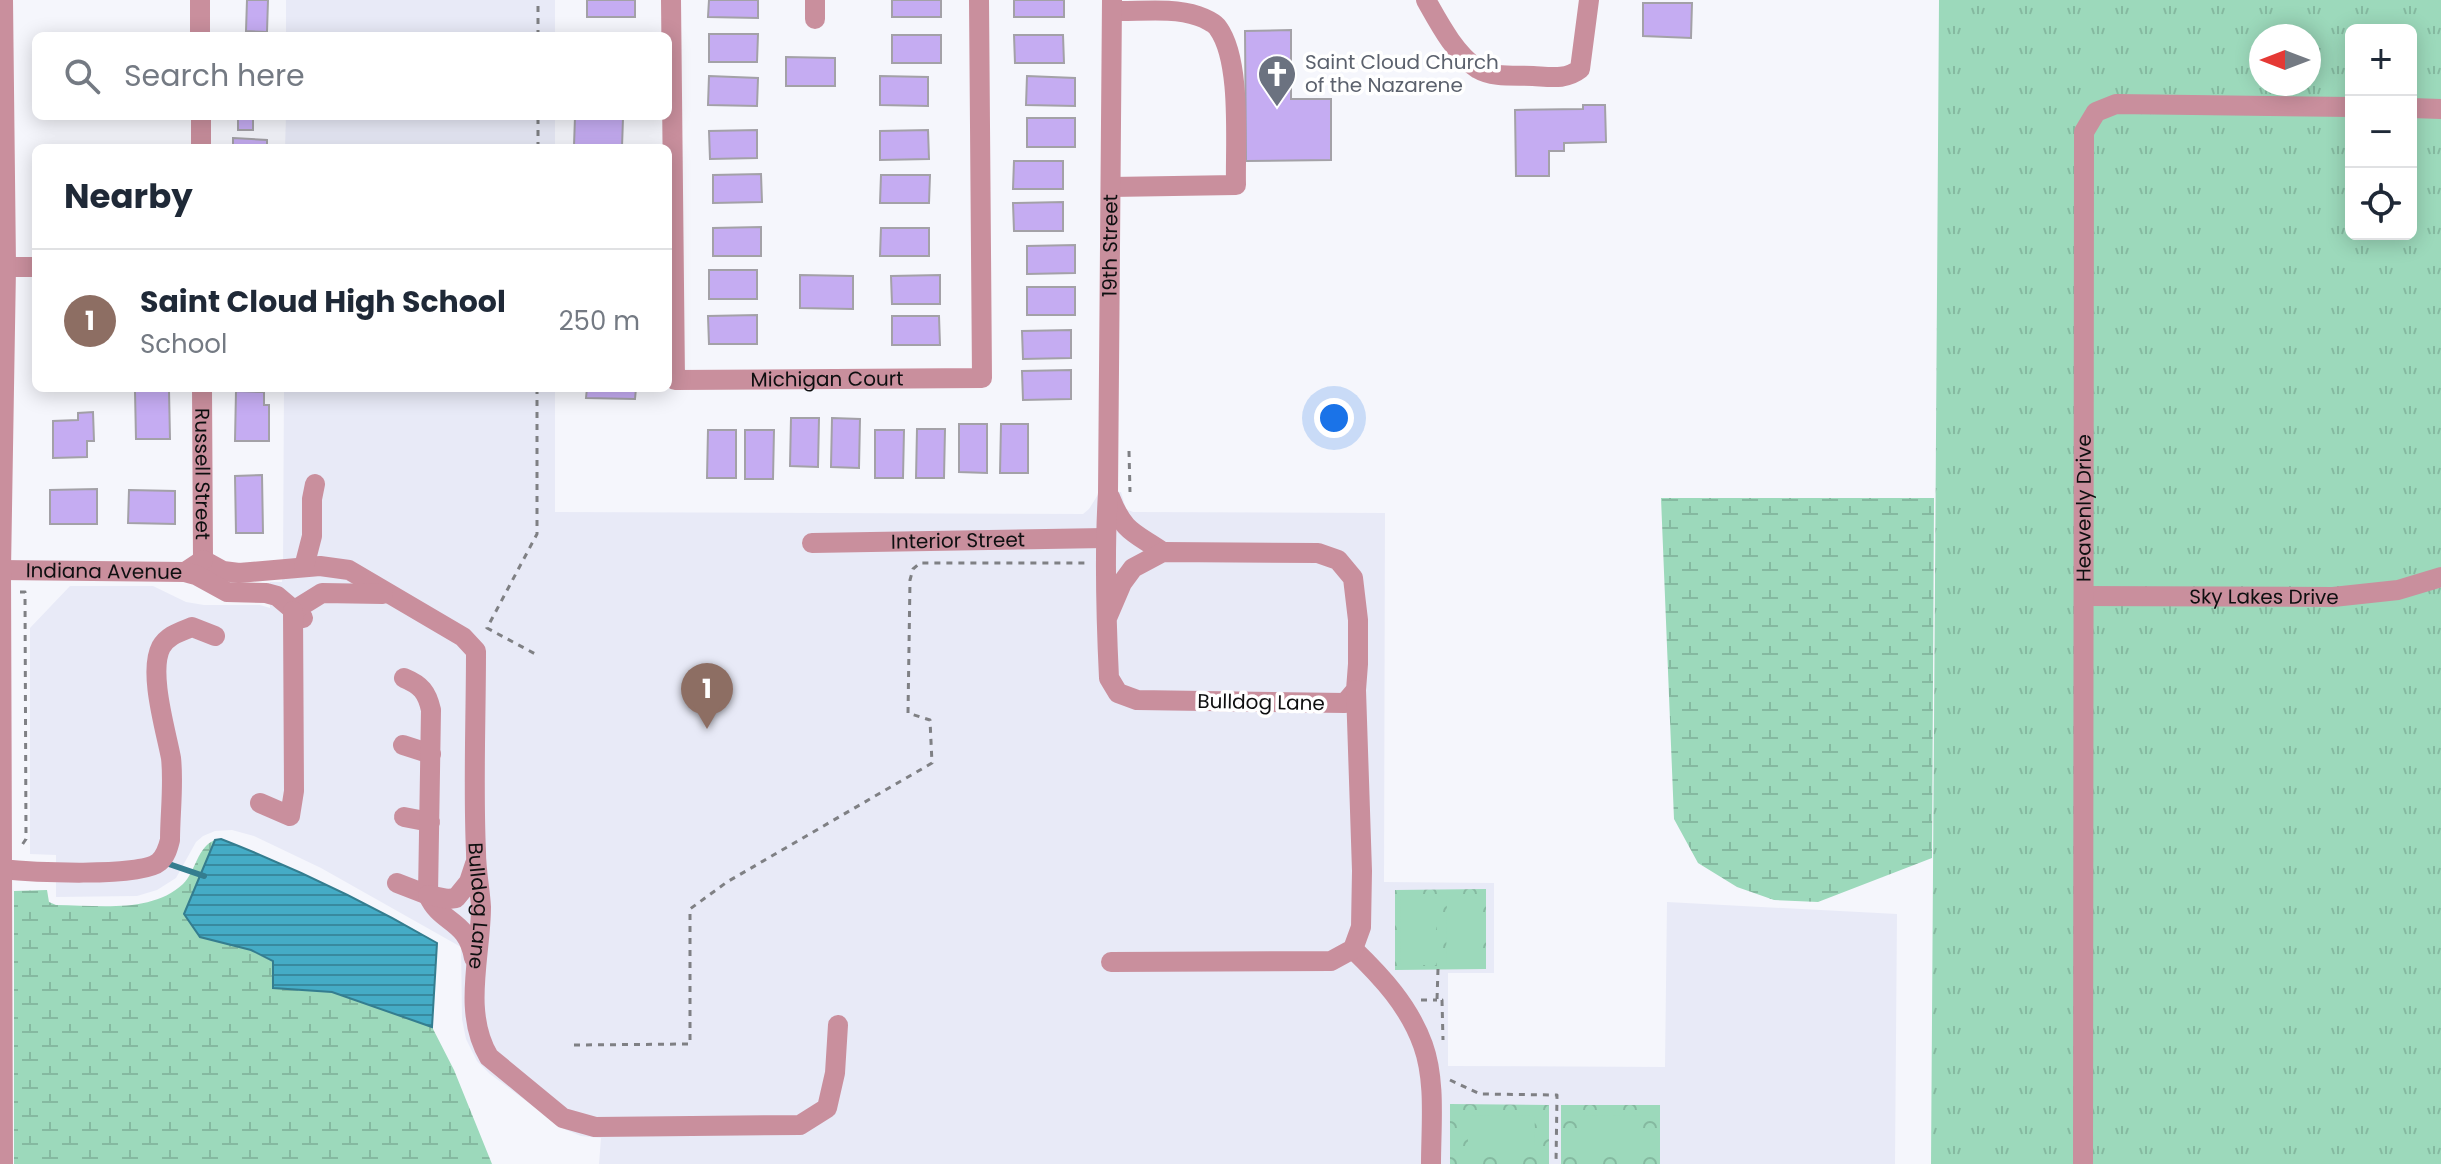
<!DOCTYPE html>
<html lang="en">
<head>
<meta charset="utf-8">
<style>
	:root { --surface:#fff; --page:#f6f6f7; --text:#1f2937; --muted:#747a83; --line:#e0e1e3; --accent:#186d9d }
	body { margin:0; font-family:Poppins,sans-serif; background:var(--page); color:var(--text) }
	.controls { position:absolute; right:24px; top:24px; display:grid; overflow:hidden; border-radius:12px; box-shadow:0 4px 20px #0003 }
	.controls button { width:72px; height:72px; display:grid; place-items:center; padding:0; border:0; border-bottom:2px solid var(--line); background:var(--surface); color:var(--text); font:40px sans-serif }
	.compass { position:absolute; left:2249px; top:24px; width:72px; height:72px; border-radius:50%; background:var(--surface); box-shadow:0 4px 20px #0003; rotate:270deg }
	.you { position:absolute; left:1334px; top:418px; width:28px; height:28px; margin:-20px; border:6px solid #fff; border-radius:50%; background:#1a73e8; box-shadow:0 0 0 12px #1a73e833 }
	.badge { display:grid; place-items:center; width:52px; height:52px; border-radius:50%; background:var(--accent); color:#fff; font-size:26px; font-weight:700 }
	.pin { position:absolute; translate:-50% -66px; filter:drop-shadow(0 2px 4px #0008) }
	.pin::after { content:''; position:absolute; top:42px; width:28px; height:24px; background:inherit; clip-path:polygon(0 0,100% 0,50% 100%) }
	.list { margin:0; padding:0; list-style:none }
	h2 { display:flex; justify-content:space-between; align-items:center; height:104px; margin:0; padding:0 32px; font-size:34px }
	h2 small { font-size:26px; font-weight:400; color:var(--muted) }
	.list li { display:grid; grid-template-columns:52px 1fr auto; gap:24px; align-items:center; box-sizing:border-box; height:144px; padding:0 32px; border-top:2px solid var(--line) }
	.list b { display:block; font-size:30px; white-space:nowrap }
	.list p { margin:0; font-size:26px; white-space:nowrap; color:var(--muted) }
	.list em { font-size:26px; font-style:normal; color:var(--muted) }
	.icon { flex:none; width:44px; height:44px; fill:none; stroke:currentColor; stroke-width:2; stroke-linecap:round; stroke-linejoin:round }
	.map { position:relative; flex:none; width:2441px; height:1164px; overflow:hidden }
	.search { position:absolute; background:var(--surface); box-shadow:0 4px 20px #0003; left:32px; top:32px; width:640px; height:88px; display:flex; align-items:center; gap:20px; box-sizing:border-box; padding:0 28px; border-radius:12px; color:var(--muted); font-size:30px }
	.panel { position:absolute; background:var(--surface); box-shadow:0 4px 20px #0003; left:32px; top:144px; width:640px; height:248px; border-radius:12px }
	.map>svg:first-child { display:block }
	.built { fill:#e8eaf7 }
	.grass { fill:url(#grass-tufts); fill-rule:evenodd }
	.wetland { fill:url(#wetland-marsh) }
	.park { fill:url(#park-crowns) }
	.garden { fill:#9cd9bb }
	.water { fill:url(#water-rules); stroke:#347d8f; stroke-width:2 }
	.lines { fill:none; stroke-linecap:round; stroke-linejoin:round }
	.stream { stroke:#347d8f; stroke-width:6 }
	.building { fill:#c5acf2; stroke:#a3a1a7; stroke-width:2 }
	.path { stroke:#7f8084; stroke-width:3; stroke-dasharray:6 6; stroke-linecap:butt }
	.minor { stroke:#c98f9d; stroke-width:20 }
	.labels { text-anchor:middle; stroke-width:7; stroke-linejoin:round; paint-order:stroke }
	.worship-label { font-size:20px; fill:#5b616d; stroke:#fff; text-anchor:start }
	.street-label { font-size:20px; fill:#0e0f10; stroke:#fff }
</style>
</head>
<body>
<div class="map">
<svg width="2441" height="1164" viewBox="0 0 2441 1164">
	<defs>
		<pattern id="grass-tufts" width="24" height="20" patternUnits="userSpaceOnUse" patternTransform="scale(2)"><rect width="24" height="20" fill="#9cd9bb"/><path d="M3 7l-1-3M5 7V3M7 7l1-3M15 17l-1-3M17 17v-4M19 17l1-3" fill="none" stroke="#85b9a0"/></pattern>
		<pattern id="wetland-marsh" width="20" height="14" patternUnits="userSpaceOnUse" patternTransform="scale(2)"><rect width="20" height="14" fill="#9cd9bb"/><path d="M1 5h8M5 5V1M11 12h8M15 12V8" fill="none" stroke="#85b9a0"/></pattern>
		<pattern id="park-crowns" width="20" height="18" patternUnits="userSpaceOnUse" patternTransform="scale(2)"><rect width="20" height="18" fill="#9cd9bb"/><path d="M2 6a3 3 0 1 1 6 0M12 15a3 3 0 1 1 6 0" fill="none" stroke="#85b9a0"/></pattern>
		<pattern id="water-rules" width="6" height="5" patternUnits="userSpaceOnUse" patternTransform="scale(2)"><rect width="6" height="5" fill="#45acc6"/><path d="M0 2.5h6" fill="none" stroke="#388a9f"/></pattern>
	</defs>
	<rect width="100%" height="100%" fill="#f5f6fc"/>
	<path class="built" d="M286 0H555V36H286Z
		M286 116H555V148H285Z
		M284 388H555V512L1083 514 1089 509 1099 493 1121 492 1126 509 1133 512 1385 513 1384 882 1494 883V973H1448V1066L1665 1067 1667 902 1897 914 1895 1164H599L601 1138 581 1136 564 1129 490 1074 477 1061 466 1039 462 1019 461 947 321 868 254 836 232 830 215 831 203 836 196 842 176 878 157 890 137 896 56 897V855L30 854V628L70 586H153L186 602 204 605H260L270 608V582H282L283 569Z"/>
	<path class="grass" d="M1939 0H2441V1164H1931ZM2351 30H2411V234H2351ZM2261 36H2309V84H2261Z"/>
	<path class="wetland" d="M1661 498H1934L1932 858 1818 902 1774 900 1737 887 1698 863 1674 819Z
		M215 840 184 914 200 937 251 950 273 962V988L332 992 432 1027 454 1070 492 1164H14V891L47 890 49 902 56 905C96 905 151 914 183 884 196 871 197 847 215 840Z"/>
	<path class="park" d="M1486 889V969L1395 970V890Z
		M1450 1104 1549 1105V1164H1450Z
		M1561 1105H1660V1164H1561Z"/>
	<path class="garden" d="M1401 894H1436V965H1400Z
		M1447 895H1482V966H1446Z
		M1468 1115 1535 1116 1534 1146H1468Z
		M1577 1115 1643 1116V1146H1577Z"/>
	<path class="water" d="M221 839C295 868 368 903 437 943L432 1027 332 992 273 988V961L251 950 200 937 184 914 215 840Z"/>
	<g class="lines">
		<path class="stream" d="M163 862 204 876"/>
	</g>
	<path class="building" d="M247 0H268L267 32 246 31Z
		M587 0H635V17H587Z
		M709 0H758V18L708 17Z
		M892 0H941V17H892Z
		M1014 0H1064V17H1014Z
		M1643 3H1692L1691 38 1643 36Z
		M1291 30V99H1331V160L1246 161 1245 31Z
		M709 34H758L757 62H709Z
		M892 35H941V63H892Z
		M1014 35H1063L1064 63H1015Z
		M786 57 835 58V86H786Z
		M709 76 758 78 757 106 708 105Z
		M880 76 928 77V106L880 105Z
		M1027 76 1075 78V106L1026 105Z
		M1583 105H1605L1606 142 1564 143V151H1549V176H1516L1515 110 1583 109Z
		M253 117V130H238V118Z
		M575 117 623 118 622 147 574 146Z
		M1027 118H1075V147H1027Z
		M757 130V158L710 159 709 131Z
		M928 130 929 159 880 160V131Z
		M233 138 267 140V148H233Z
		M1014 161H1063V189H1013Z
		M761 174 762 202 713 203V175Z
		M881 175H930L929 203H880Z
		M1063 202V231H1014L1013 203Z
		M761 227V256H713V228Z
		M881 228H929V256H880Z
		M1075 245V273L1027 274V246Z
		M709 270H757V299H709Z
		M800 275 853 276V309L800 308Z
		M940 275V304H892L891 276Z
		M1027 287H1075V315H1027Z
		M757 315V344H709L708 316Z
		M892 316H939L940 345H892Z
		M1071 330V358L1023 359 1022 331Z
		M1071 370V399L1023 400 1022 371Z
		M587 388H636L635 399 586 398Z
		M169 390 170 439H136L135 391Z
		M236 391 264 392V405H269V441H235Z
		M93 412 94 441H87V457L53 458V421L78 420V413Z
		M791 418H819L818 467 790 466Z
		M832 418 860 419 859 468 831 467Z
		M959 424H987V473L959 472Z
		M1001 424H1028V473H1000Z
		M917 429H945L944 478H916Z
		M708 430H736V478H707Z
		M745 430H774L773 479H745Z
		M875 430H904L903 478H875Z
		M262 475 263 533H236L235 476Z
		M97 489V524H50V490Z
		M129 490 175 491V524L128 523Z"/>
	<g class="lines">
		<path class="path" d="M538 36V0
			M538 148V116
			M537 388V534L487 628 539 656
			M1129 451 1130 492
			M20 592H25L26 839 22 845
			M1438 969 1437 1000H1442L1443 1040
			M1421 1000H1437
			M574 1045 690 1044V909L727 882 932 763 930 720 908 713 910 580 913 569 920 563H1087
			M1450 1080 1480 1094 1557 1095 1556 1164"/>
		<g class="minor">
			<path d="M200 0V36"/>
			<path id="s1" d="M671 0 675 380 982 378 979 0"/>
			<path d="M815 0V19"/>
			<path d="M1426 0C1439 23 1455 54 1478 69 1493 78 1516 75 1533 76 1551 77 1566 80 1580 69L1589 0"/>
			<path d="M2411 108 2441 109"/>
			<path d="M201 148V116"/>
			<path d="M1111 187 1236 185C1235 144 1242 61 1218 28 1215 23 1204 18 1198 16 1171 7 1139 12 1112 11"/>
			<path d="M0 267H36"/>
			<path id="s2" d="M202 388 203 560"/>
			<path d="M1110 497C1124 533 1134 532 1163 552"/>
			<path id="s3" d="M812 543 1105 538"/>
			<path id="s4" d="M203 560 223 571 239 573 320 566 349 570 463 637 476 651C476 718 473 785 476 852 476 871 480 889 481 907 481 955 462 1012 489 1057L563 1118 595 1127 800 1125 827 1108 835 1073 838 1025"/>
			<path d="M304 567 312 536V499L315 484"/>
			<path id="s5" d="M0 570 185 572 203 560"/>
			<path d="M185 572 196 575 227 592 266 593 277 596 303 618"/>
			<path id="s6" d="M2084 596 2333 597 2398 590 2441 577"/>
			<path d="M293 611 322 593 383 594"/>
			<path id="s7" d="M1107 618 1122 583 1133 568 1163 552 1318 553 1338 560 1353 578 1358 620V664L1356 690 1345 703 1137 700 1118 693 1109 678C1106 616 1104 555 1108 493L1112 0"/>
			<path d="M403 745 431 754"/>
			<path d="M260 803 290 816 294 791 293 611"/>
			<path d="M404 817 430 822"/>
			<path d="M0 869C28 872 141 878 159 862 166 856 168 848 170 840 170 814 174 784 171 758 166 731 148 672 161 647 168 635 180 632 192 627L215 636"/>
			<path d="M397 883 428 895 431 710C427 692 421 685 404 678"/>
			<path d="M428 895C441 925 467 918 474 958"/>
			<path d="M428 895 448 899 456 898 469 882 475 864"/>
			<path d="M1353 949C1382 977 1409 1006 1423 1045 1436 1081 1431 1126 1431 1164"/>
			<path d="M1111 962 1331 961 1353 949 1361 927 1362 871 1356 690"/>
			<path d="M3 1164 1 570 6 267 3 0"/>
			<path id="s8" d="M2083 1164 2084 132 2096 112 2116 104 2351 107"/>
		</g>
	</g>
	<defs>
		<g id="church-pin" transform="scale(2)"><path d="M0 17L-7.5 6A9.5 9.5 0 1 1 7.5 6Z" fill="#6b7280" stroke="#fff"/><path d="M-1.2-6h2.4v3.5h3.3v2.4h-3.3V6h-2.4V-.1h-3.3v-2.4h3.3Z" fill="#fff"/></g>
	</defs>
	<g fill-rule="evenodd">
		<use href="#church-pin" x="1277" y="74"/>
	</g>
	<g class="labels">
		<g class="worship-label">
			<text x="1305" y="69">Saint Cloud Church<tspan x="1305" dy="23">of the Nazarene</tspan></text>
		</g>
		<g class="street-label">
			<text dy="7" stroke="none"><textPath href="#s7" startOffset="1098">19th Street</textPath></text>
			<text dy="7" stroke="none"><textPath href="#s1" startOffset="532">Michigan Court</textPath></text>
			<text dy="7" stroke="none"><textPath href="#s2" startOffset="86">Russell Street</textPath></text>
			<text dy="7" stroke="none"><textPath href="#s8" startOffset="656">Heavenly Drive</textPath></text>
			<text dy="7" stroke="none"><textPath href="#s3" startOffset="146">Interior Street</textPath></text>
			<text dy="7" stroke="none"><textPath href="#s5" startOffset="104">Indiana Avenue</textPath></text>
			<text dy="7" stroke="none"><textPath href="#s6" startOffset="180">Sky Lakes Drive</textPath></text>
			<text transform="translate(1261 702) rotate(1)" y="7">Bulldog Lane</text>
			<text dy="7" stroke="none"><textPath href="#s4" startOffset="556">Bulldog Lane</textPath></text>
		</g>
	</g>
</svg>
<div class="controls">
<button>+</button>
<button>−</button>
<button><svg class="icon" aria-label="locate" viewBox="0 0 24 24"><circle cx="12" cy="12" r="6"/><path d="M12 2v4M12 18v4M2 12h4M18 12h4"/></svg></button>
</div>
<svg class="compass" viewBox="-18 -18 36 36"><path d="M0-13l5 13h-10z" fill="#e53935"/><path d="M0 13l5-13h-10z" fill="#747a83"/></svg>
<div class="you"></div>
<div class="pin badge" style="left:707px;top:729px;background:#8d6e63">1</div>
<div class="search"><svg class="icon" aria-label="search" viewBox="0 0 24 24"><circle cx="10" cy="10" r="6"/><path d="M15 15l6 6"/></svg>Search here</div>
<section class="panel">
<h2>Nearby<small></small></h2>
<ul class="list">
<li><span class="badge" style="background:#8d6e63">1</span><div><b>Saint Cloud High School</b><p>School</p></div><em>250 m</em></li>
</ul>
</section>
</div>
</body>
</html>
